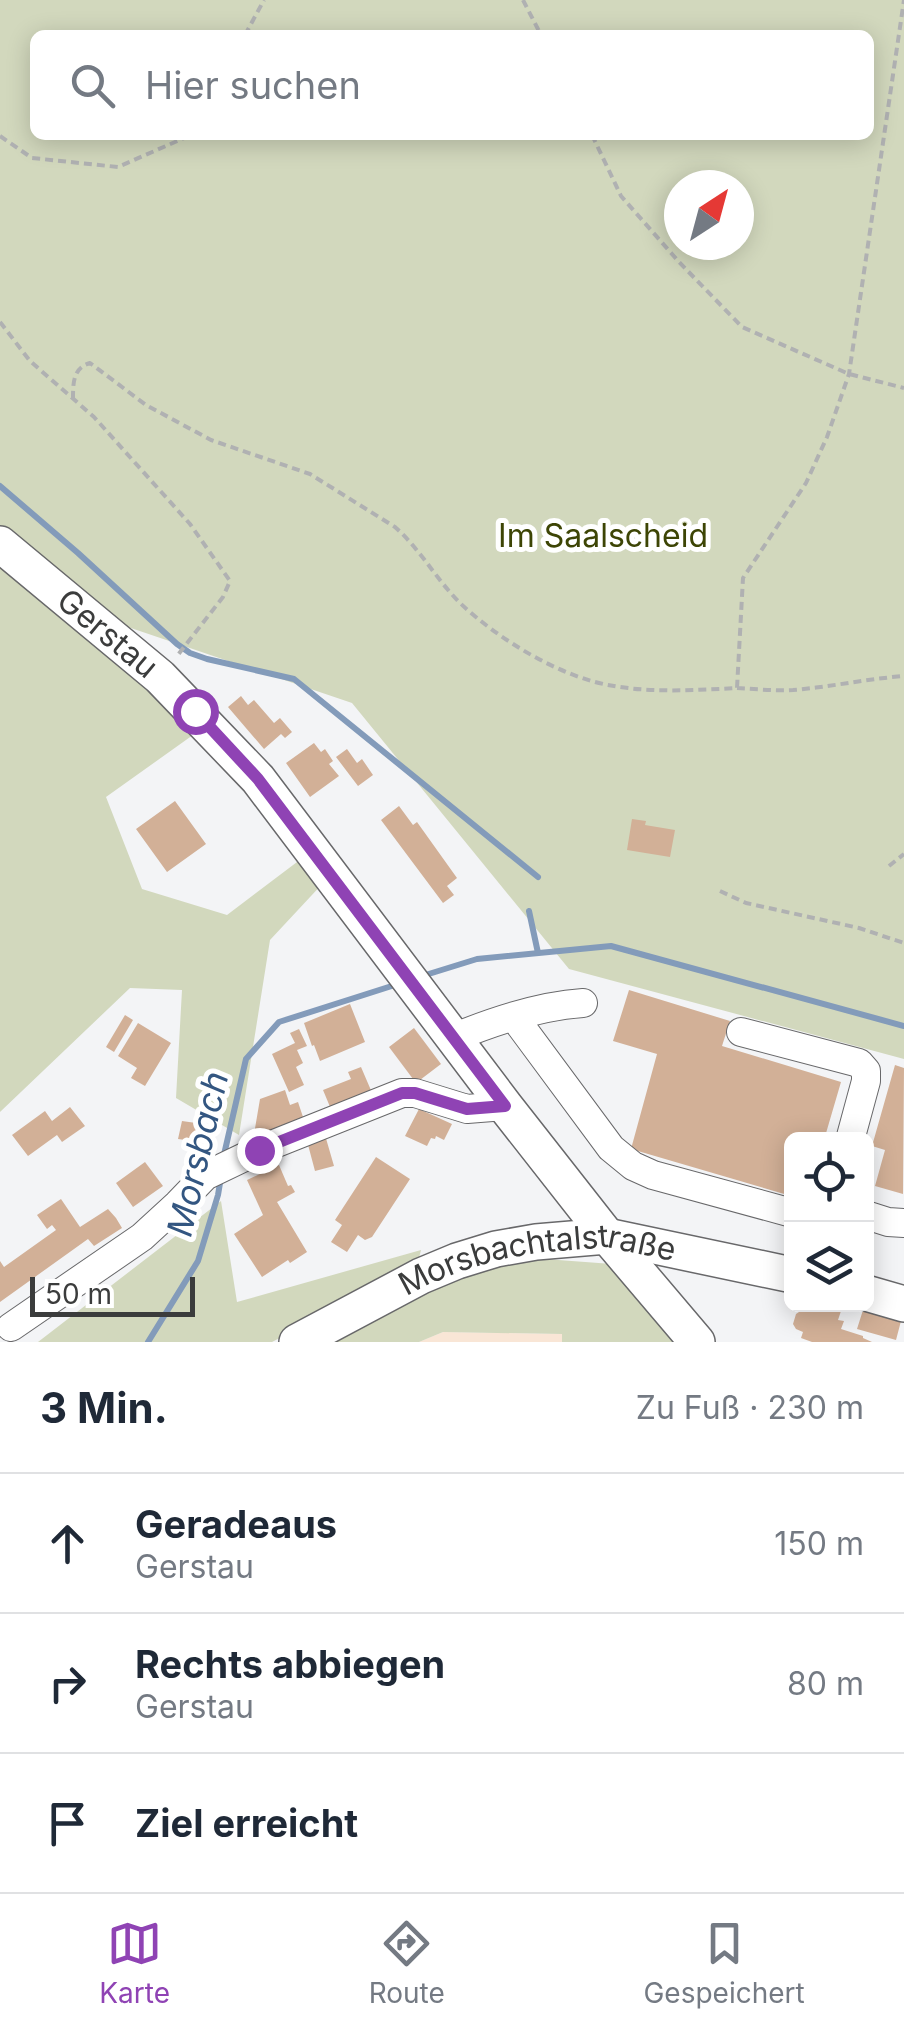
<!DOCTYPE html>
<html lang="de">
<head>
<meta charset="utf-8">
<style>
	:root { --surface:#fff; --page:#f6f6f7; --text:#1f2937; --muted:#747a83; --line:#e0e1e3; --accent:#8f43b4 }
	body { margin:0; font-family:Inter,sans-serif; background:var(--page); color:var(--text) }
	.controls { position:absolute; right:30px; bottom:30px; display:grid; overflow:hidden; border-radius:15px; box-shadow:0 5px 25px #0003 }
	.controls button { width:90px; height:90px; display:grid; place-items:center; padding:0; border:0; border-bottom:2px solid var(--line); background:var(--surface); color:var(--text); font:50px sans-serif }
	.compass { position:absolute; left:664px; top:170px; width:90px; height:90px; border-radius:50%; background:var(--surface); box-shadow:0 5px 25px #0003; rotate:36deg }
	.scale { position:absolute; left:30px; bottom:25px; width:165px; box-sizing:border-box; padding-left:10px; border:5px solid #3b3c3c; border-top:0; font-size:28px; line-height:35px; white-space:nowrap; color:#3b3c3c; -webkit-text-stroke:8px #fff; paint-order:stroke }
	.stop { position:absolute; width:30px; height:30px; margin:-22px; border:8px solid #8f43b4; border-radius:50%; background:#fff }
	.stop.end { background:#8f43b4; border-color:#fff; box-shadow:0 2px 10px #0008 }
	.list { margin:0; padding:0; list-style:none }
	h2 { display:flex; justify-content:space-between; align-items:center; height:130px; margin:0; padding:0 40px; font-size:42px }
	h2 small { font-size:32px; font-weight:400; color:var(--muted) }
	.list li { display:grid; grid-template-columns:65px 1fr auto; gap:30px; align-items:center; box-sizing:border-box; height:140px; padding:0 40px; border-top:2px solid var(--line) }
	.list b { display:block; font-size:38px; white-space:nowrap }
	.list p { margin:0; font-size:32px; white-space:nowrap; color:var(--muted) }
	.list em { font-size:32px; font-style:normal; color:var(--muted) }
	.icon { flex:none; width:55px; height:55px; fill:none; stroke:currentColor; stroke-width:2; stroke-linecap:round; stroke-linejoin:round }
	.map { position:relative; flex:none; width:904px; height:1342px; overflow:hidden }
	.search { position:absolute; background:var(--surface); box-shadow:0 5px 25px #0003; left:30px; right:30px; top:30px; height:110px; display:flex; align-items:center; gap:25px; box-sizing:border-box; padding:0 35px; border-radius:15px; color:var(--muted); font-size:38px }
	.sheet { height:550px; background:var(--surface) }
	nav { display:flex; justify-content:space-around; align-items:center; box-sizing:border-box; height:140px; border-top:2px solid var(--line); background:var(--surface); font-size:28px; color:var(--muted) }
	nav a { display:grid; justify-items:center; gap:5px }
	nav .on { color:var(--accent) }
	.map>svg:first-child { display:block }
	.industrial { fill:#f9e6d6 }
	.green { fill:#d2d8bd; fill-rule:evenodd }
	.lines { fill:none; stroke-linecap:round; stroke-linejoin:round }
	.stream { stroke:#839bba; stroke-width:6 }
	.building { fill:#d2b097 }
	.minor-casing { stroke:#68686a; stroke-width:30 }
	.major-casing { stroke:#68686a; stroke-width:38 }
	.path { stroke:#b0b1b2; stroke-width:4; stroke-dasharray:8 5; stroke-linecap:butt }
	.minor { stroke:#fff; stroke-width:28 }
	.major { stroke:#fff; stroke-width:35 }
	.route { stroke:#8f43b4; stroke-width:12 }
	.labels { text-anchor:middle; stroke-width:10; stroke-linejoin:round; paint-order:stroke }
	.park-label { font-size:32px; fill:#3d4505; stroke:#fff }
	.street-label { font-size:32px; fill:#3b3c3c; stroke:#fff }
	.water-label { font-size:35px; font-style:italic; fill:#335681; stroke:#fff }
</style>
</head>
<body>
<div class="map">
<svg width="904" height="1342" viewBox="0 0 904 1342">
	<rect width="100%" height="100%" fill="#f3f4f6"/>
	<path class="industrial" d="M443 1332 563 1334 562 1342H419Z"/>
	<path class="green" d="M0 0H904V1059L569 969 352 703 125 626 200 730 106 797 142 889 227 915 305 856 325 881 270 940 239 1135 176 1098 182 990 130 988 0 1112ZM35 35H869V135H35ZM679 185H739V245H679Z
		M221 1201 237 1302 421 1250 417 1266 272 1342H38Z
		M505 1256 612 1264 682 1342H562V1334L443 1332 419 1342H325L399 1300Z"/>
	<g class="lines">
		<path class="stream" d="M0 486 78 553 177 644 190 653 207 659 294 679 538 877
			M529 911 538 953
			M419 977 477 959 611 946 904 1026
			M223 1159 246 1059 279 1022 398 984
			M148 1342 198 1261 218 1195 221 1177"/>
	</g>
	<path class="building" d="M241 696 248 705 254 700 274 723 280 718 292 732 285 738 281 734 264 749 228 707Z
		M314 743 321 752 325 749 333 761 329 764 339 776 310 797 286 763Z
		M347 749 357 763 362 759 373 775 358 786 336 757Z
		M175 801 206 844 167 872 136 829Z
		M399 806 413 825 417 822 457 878 447 886 454 895 443 903 381 820Z
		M632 819 646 821 645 825 675 830 670 857 627 850Z
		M629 990 730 1021 722 1046 841 1082 824 1140H791V1196L631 1149 657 1054 613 1041Z
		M350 1004 365 1042 320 1061 314 1045 312 1046 304 1023Z
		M125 1015 133 1020 114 1052 106 1047Z
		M138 1023 171 1043 145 1086 131 1078 137 1068 118 1056Z
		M414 1028 441 1064 416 1083 389 1047Z
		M299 1029 307 1046 297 1050 303 1063 296 1067 304 1085 289 1092 272 1054 295 1043 290 1033Z
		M895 1065 904 1068 903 1194 875 1186 885 1150 872 1146Z
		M361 1067 373 1095 333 1114 323 1090 351 1079 348 1072Z
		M285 1090 290 1105 298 1102 305 1123 253 1140 260 1099Z
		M70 1107 85 1126 62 1142 57 1135 28 1156 12 1135 45 1111 52 1121Z
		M419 1109 452 1124 444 1140 436 1136 435 1139 431 1138 427 1146 405 1136Z
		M182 1121 210 1125 207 1143 178 1139Z
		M325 1135 334 1166 315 1171 307 1141Z
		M376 1157 410 1179 372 1237 365 1240 358 1235 347 1252 331 1242 342 1225 335 1220Z
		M145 1162 163 1186 133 1207 116 1183Z
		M279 1165 288 1186 291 1185 295 1192 277 1202 307 1252 290 1263 288 1260 262 1277 234 1234 263 1215 247 1180Z
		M61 1199 80 1227 108 1209 116 1218 122 1228 94 1246 88 1239 0 1302V1261L4 1267 56 1230 52 1225 47 1229 37 1215Z
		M804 1304H830L842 1308 838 1320 844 1321 841 1329 863 1336V1338L872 1342H812L801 1338 803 1332 796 1329 793 1324 796 1314 802 1310Z
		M863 1310 901 1321 896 1340 857 1329Z"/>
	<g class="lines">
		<g class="minor-casing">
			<path id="minor" d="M514 1017 611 1148 633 1166 653 1175 792 1213
				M741 1032 859 1063 866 1071V1081L850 1140
				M453 1038C494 1021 538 1006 583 1003
				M866 1215 888 1222 904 1223
				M11 1327 142 1237 178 1204 205 1176 259 1150 402 1093H415L467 1109 505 1106"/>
		</g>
		<g class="major-casing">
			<g id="major">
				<path id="s1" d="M0 544 160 677 258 779 505 1106 607 1236 697 1342"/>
				<path d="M866 1293 904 1304"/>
				<path id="s2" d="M297 1342 421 1276 457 1261 496 1249 536 1242 607 1236 792 1275"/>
			</g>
		</g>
		<path class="path" d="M523 0 541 35
			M245 35 264 0
			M592 135 621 196 679 262 742 327 849 374 904 388
			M0 136 32 158 118 167 191 135
			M0 322 30 361 94 417 190 524 230 581 223 597 177 656
			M73 399C73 383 73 368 90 363L146 405 211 440 310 474 395 527C420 549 436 579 460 603 498 639 561 678 614 686 654 693 696 690 737 688L743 578 806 483 827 437 849 374 904 0
			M737 688C755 689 774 691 793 690 830 687 866 679 904 676
			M889 866 904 854
			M720 891 746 903 859 928 904 943"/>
		<use href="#minor" class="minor"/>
		<use href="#major" class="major"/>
	</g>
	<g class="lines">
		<path class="route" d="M195 711 258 779 505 1106 467 1109 415 1093H402L259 1150"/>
	</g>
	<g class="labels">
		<g class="park-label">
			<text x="603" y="547">Im Saalscheid</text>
		</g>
		<g class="street-label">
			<text dy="11" stroke="none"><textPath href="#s1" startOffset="140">Gerstau</textPath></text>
			<text dy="11" stroke="none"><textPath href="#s2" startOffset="260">Morsbachtalstraße</textPath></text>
		</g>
		<g class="water-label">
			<text transform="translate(198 1154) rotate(-77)" y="12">Morsbach</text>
		</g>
	</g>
</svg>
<div class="controls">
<button><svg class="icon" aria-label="locate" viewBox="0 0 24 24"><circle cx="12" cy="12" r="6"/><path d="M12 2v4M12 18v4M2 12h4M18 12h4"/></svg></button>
<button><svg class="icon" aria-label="layers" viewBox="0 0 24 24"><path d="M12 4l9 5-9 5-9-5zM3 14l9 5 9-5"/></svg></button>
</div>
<svg class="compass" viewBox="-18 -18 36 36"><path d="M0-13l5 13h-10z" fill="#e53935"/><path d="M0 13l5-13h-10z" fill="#747a83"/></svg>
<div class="scale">50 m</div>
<div class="stop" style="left:195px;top:711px"></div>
<div class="stop end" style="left:259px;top:1150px"></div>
<div class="search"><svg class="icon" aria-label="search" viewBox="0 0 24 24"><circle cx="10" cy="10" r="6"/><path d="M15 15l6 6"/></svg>Hier suchen</div>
</div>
<section class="sheet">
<h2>3 Min.<small>Zu Fuß · 230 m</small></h2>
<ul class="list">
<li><svg class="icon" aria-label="ahead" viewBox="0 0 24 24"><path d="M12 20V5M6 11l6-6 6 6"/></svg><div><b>Geradeaus</b><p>Gerstau</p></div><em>150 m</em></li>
<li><svg class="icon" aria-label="right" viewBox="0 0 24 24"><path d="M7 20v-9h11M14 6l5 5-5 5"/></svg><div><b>Rechts abbiegen</b><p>Gerstau</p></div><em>80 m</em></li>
<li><svg class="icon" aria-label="arrive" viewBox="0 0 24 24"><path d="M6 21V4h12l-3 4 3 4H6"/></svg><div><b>Ziel erreicht</b></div></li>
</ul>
</section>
<nav>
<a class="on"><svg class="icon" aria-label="map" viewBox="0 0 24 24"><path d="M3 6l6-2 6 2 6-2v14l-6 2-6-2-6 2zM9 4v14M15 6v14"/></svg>Karte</a>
<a><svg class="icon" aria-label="directions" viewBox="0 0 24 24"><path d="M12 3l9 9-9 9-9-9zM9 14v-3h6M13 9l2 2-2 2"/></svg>Route</a>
<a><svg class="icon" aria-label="saved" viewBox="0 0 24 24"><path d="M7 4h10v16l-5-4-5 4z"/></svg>Gespeichert</a>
</nav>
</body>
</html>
